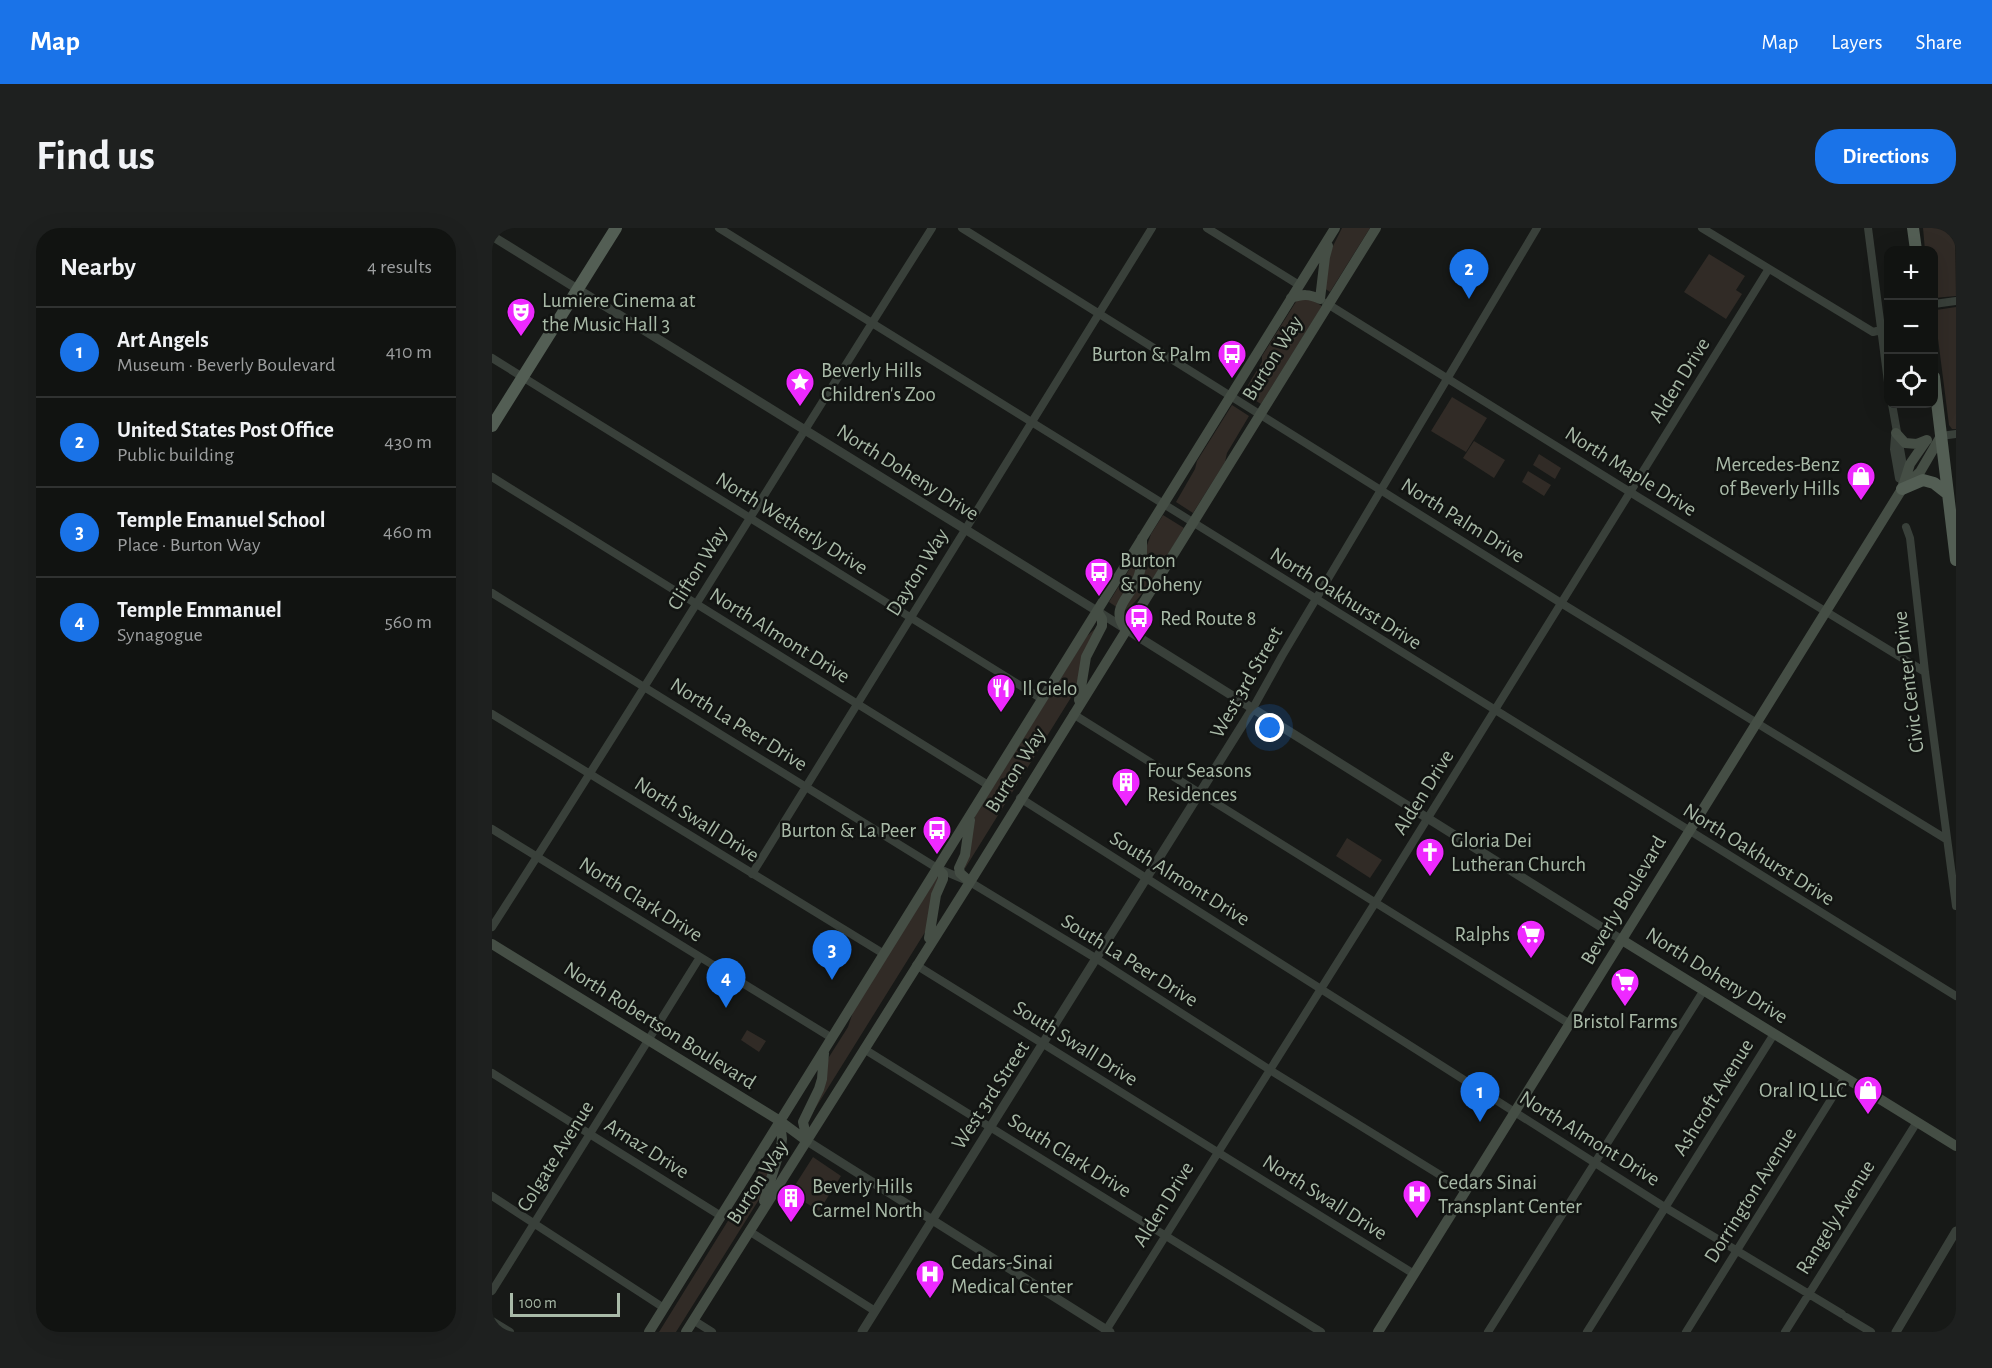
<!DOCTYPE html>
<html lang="en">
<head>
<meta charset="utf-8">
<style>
	:root { --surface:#111311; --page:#1e201f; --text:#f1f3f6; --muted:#9c9e9f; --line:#303231; --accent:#1a73e8 }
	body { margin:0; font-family:"Alegreya Sans",sans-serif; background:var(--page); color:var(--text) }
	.controls { position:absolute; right:18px; top:18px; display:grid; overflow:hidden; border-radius:12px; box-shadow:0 6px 24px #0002 }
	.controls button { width:54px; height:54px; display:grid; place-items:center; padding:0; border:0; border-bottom:2px solid var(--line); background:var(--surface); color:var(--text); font:30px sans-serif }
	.scale { position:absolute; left:18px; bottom:15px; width:110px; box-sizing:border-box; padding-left:6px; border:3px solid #a9baa8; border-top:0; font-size:16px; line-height:21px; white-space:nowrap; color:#a9baa8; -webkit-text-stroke:4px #121412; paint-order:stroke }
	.you { position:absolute; left:778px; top:500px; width:21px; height:21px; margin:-15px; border:4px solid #fff; border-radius:50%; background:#1a73e8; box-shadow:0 0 0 9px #1a73e833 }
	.badge { display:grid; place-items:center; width:39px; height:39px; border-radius:50%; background:var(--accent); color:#fff; font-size:20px; font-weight:700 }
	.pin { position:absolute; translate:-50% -50px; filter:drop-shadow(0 2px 3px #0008) }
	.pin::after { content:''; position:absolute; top:32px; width:21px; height:18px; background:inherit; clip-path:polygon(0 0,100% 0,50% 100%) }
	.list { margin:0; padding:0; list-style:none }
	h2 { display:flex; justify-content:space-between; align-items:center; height:78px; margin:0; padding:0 24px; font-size:26px }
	h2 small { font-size:20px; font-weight:400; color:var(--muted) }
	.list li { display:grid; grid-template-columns:39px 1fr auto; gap:18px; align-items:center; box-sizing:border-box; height:90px; padding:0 24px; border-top:2px solid var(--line) }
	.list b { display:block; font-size:22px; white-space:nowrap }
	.list p { margin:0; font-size:20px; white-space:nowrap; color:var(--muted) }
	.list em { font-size:20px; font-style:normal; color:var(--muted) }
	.icon { flex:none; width:33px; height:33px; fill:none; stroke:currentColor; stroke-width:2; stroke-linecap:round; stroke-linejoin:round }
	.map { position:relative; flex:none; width:1464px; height:1104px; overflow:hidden; border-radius:24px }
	header { display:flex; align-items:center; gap:36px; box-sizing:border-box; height:84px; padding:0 30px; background:var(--accent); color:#fff }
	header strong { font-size:28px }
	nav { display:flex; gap:33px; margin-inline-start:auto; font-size:21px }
	.intro { display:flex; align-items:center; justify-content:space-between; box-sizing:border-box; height:144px; padding:0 36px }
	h1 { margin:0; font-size:42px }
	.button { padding:15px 27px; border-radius:24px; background:var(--accent); color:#fff; font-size:21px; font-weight:700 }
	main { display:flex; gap:36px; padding:0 36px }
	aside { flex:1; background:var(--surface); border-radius:24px; box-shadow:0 6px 24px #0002 }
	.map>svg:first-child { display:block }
	.green { fill:#312b26 }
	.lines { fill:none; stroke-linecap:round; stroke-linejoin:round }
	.minor { stroke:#39403a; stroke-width:8 }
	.tertiary { stroke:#39403a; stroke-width:9 }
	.secondary { stroke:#454e45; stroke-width:10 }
	.primary { stroke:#535e54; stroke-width:12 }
	.labels { text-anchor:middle; stroke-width:5; stroke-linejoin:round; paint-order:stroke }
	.poi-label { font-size:21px; fill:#a9baa8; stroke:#121412; text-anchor:start }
	.street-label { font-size:21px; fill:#a9baa8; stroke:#121412 }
</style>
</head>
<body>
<header>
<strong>Map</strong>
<nav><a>Map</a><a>Layers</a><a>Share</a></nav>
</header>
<div class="intro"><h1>Find us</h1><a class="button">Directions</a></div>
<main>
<aside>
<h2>Nearby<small>4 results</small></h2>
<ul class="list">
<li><span class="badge">1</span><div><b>Art Angels</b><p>Museum · Beverly Boulevard</p></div><em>410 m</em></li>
<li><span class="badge">2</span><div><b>United States Post Office</b><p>Public building</p></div><em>430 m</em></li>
<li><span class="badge">3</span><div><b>Temple Emanuel School</b><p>Place · Burton Way</p></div><em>460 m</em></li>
<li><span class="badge">4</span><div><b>Temple Emmanuel</b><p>Synagogue</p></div><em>560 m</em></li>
</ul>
</aside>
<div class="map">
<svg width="1464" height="1104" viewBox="0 0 1464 1104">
	<rect width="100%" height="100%" fill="#171917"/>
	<path class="green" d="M850 0H878L838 64 832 60 836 28Z
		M1431 0H1463L1464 68 1442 70V22H1433Z
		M1217 26 1253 48 1244 62 1250 66 1234 91 1192 64Z
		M818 71 830 78 769 176 751 165 770 134V128L805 72Z
		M1464 79V201H1460L1457 197 1443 87 1444 82Z
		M960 169 995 190 974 224 939 203Z
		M740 177 757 188 735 225 733 234 701 285 684 274 703 241 705 233Z
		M982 213 1013 232 1002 250 971 230Z
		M1047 226 1069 240 1063 251 1041 237Z
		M1036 243 1059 257 1052 268 1030 254Z
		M671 287 692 300C680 319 650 374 632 383L659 306Z
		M645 329 646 343 626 380 617 374Z
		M604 400 588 455 472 642 483 588 595 408Z
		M855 610 890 632 878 650 844 628Z
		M445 649 447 650 435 701 316 892 337 829 356 799 361 784Z
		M255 802 274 813 267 824 249 812Z
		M288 913 268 970 184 1104H167L283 917Z
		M321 929 349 948 327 983 298 965Z"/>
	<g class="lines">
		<path class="minor" d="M227 0 1464 768
			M470 0 1069 375 1454 611
			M715 0 807 57
			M1210 0 1381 104 1389 102
			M1376 0 1396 154
			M834 75 1146 269 1433 444
			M1442 76 1464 73
			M0 130 550 471
			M1400 176 1410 232V254
			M1449 208 1464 206
			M1403 209 1402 221 1407 250
			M0 249 496 557
			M1414 299 1418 310 1433 444 1464 678
			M0 365 445 640 478 654 605 731 778 842 974 963
			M761 480 790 428 1045 0
			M0 486 392 726
			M581 486 1078 796
			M528 570 1174 980 1350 1086
			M0 601 340 810
			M260 646 660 0
			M0 699C149 468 292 233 440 0
			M424 737 922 1046
			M372 821 829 1104
			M0 845 229 988
			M0 968 172 1080
			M257 1003 383 1083
			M0 1063 208 729
			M1354 1089 1379 1104
			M201 1092 220 1104
			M0 1093 18 1104
			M613 1104 883 675 1276 42
			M996 1104 1212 762
			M1095 1104 1282 806
			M1194 1104 1353 849
			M1293 1104 1425 894"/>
		<path class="tertiary" d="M0 8 605 383 1130 712
			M315 913 618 1104
			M370 1104 761 480
			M1404 1104 1464 1003"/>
		<path class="secondary" d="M799 70C811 66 817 66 828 71L833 29 836 18
			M1404 205 1413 215 1425 216 1435 212
			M1411 258 1418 236 1434 213
			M634 402C616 379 640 369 647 347 651 335 650 322 650 310
			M587 472 594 429 610 398V391L605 383
			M478 654 468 645 467 640 473 627 478 592
			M437 710 444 667 451 651V646L445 640
			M1130 712 1464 918
			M0 716 288 893 315 913
			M315 912 311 894 327 861 330 851 332 825
			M272 973 289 919 290 911 288 893
			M157 1104 843 0
			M194 1104 478 654 884 0
			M886 1104 1410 261 1428 244 1449 208"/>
		<path class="primary" d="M1421 0 1424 22
			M1442 149 1464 332
			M0 198 124 0
			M1410 261 1431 252 1442 255 1456 266"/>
	</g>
	<defs>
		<g id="theatre-pin" transform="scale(1.5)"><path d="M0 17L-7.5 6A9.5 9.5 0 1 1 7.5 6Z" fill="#ee29ff" stroke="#121412"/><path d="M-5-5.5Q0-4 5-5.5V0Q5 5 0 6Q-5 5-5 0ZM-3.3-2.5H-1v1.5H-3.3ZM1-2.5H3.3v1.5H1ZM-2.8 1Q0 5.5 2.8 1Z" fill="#fff"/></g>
		<g id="bus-pin" transform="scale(1.5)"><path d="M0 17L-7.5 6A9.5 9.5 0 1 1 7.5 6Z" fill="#ee29ff" stroke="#121412"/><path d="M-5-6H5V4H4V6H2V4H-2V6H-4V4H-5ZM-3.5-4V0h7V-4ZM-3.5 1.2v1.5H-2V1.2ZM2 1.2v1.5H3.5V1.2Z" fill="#fff"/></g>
		<g id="sight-pin" transform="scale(1.5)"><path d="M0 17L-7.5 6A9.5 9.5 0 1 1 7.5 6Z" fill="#ee29ff" stroke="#121412"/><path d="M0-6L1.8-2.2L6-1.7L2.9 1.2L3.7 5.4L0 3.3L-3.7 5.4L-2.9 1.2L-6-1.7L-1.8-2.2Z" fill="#fff"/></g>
		<g id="shop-pin" transform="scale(1.5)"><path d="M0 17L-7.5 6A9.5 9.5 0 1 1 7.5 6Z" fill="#ee29ff" stroke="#121412"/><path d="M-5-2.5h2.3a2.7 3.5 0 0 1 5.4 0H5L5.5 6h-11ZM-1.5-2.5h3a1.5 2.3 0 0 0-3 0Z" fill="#fff"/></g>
		<g id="restaurant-pin" transform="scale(1.5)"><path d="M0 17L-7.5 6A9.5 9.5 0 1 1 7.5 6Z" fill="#ee29ff" stroke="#121412"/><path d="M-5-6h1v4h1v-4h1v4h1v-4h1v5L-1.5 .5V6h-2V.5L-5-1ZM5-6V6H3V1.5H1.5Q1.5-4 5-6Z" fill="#fff"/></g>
		<g id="building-pin" transform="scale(1.5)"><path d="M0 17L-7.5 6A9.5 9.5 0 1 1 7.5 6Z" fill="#ee29ff" stroke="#121412"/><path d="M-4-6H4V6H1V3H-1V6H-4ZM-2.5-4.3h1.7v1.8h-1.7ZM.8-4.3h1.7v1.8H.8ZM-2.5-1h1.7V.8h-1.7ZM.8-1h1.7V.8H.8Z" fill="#fff"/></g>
		<g id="church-pin" transform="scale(1.5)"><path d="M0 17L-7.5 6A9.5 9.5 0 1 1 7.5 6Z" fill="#ee29ff" stroke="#121412"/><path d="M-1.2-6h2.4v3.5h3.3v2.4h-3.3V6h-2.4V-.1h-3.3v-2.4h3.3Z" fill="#fff"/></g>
		<g id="supermarket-pin" transform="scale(1.5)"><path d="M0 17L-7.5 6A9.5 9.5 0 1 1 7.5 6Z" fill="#ee29ff" stroke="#121412"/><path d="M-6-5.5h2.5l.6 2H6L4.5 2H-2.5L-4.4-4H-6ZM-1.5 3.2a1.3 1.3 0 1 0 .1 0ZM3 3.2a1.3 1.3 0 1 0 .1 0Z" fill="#fff"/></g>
		<g id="hospital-pin" transform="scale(1.5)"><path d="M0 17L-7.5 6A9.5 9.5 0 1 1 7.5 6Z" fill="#ee29ff" stroke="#121412"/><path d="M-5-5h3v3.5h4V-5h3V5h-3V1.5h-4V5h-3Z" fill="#fff"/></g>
	</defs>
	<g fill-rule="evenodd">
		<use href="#theatre-pin" x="29" y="84"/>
		<use href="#bus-pin" x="740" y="126"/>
		<use href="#sight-pin" x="308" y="154"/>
		<use href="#shop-pin" x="1369" y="248"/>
		<use href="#bus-pin" x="607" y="344"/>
		<use href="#bus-pin" x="647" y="390"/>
		<use href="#restaurant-pin" x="509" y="460"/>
		<use href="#building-pin" x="634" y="554"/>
		<use href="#bus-pin" x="445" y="602"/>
		<use href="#church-pin" x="938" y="624"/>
		<use href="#supermarket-pin" x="1039" y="706"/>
		<use href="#supermarket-pin" x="1133" y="754"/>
		<use href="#shop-pin" x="1376" y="862"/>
		<use href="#hospital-pin" x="925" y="966"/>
		<use href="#building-pin" x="299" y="970"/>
		<use href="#hospital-pin" x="438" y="1046"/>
	</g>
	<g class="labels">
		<g class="poi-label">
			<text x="50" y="79">Lumiere Cinema at<tspan x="50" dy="24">the Music Hall 3</tspan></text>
			<text x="719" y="133" text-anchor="end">Burton &amp; Palm</text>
			<text x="329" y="149">Beverly Hills<tspan x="329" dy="24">Children's Zoo</tspan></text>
			<text x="1348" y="243" text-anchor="end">Mercedes-Benz<tspan x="1348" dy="24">of Beverly Hills</tspan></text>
			<text x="628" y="339">Burton<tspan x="628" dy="24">&amp; Doheny</tspan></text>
			<text x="668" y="397">Red Route 8</text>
			<text x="530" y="467">Il Cielo</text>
			<text x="655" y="549">Four Seasons<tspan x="655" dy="24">Residences</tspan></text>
			<text x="424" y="609" text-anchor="end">Burton &amp; La Peer</text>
			<text x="959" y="619">Gloria Dei<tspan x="959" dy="24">Lutheran Church</tspan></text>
			<text x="1018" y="713" text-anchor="end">Ralphs</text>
			<text x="1133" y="800" text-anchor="middle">Bristol Farms</text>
			<text x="1355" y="869" text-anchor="end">Oral IQ LLC</text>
			<text x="946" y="961">Cedars Sinai<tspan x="946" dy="24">Transplant Center</tspan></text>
			<text x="320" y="965">Beverly Hills<tspan x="320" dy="24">Carmel North</tspan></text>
			<text x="459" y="1041">Cedars-Sinai<tspan x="459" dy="24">Medical Center</tspan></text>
		</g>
		<g class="street-label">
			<text transform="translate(780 130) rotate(-58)" y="7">Burton Way</text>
			<text transform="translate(1187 152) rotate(-58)" y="7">Alden Drive</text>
			<text transform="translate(1139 243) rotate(32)" y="7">North Maple Drive</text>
			<text transform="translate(416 244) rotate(32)" y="7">North Doheny Drive</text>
			<text transform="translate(971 292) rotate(32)" y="7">North Palm Drive</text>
			<text transform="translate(300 295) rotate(32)" y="7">North Wetherly Drive</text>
			<text transform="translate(205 340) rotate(-58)" y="7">Clifton Way</text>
			<text transform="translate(425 344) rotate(-58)" y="7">Dayton Way</text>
			<text transform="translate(854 370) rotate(32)" y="7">North Oakhurst Drive</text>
			<text transform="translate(288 407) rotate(32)" y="7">North Almont Drive</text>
			<text transform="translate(754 454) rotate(-60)" y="7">West 3rd Street</text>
			<text transform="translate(1416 454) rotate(-97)" y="7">Civic Center Drive</text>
			<text transform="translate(247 496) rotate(32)" y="7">North La Peer Drive</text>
			<text transform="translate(523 542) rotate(-58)" y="7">Burton Way</text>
			<text transform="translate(931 564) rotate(-58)" y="7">Alden Drive</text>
			<text transform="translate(205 591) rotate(32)" y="7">North Swall Drive</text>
			<text transform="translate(1267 626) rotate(32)" y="7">North Oakhurst Drive</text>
			<text transform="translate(688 650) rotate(32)" y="7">South Almont Drive</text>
			<text transform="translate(149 671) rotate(32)" y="7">North Clark Drive</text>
			<text transform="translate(1131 672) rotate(-59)" y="7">Beverly Boulevard</text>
			<text transform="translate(638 732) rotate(32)" y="7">South La Peer Drive</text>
			<text transform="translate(1225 747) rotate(32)" y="7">North Doheny Drive</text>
			<text transform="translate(168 797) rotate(32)" y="7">North Robertson Boulevard</text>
			<text transform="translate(584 815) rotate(32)" y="7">South Swall Drive</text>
			<text transform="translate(498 867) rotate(-57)" y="7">West 3rd Street</text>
			<text transform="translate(1221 869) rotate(-58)" y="7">Ashcroft Avenue</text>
			<text transform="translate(1098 910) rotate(32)" y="7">North Almont Drive</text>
			<text transform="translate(155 920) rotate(32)" y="7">Arnaz Drive</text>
			<text transform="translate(578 927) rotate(32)" y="7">South Clark Drive</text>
			<text transform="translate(63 928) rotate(-58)" y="7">Colgate Avenue</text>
			<text transform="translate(265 954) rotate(-57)" y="7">Burton Way</text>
			<text transform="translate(1258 967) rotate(-58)" y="7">Dorrington Avenue</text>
			<text transform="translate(833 969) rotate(32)" y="7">North Swall Drive</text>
			<text transform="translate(671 976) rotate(-58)" y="7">Alden Drive</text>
			<text transform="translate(1343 989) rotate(-58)" y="7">Rangely Avenue</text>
		</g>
	</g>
</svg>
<div class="controls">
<button>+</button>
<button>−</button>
<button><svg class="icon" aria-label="locate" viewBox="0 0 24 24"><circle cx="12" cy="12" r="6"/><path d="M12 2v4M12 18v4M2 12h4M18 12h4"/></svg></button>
</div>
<div class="scale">100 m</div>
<div class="you"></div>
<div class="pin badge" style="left:988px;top:894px">1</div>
<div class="pin badge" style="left:977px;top:71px">2</div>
<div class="pin badge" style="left:340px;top:752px">3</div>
<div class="pin badge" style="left:234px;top:780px">4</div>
</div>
</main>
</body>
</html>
